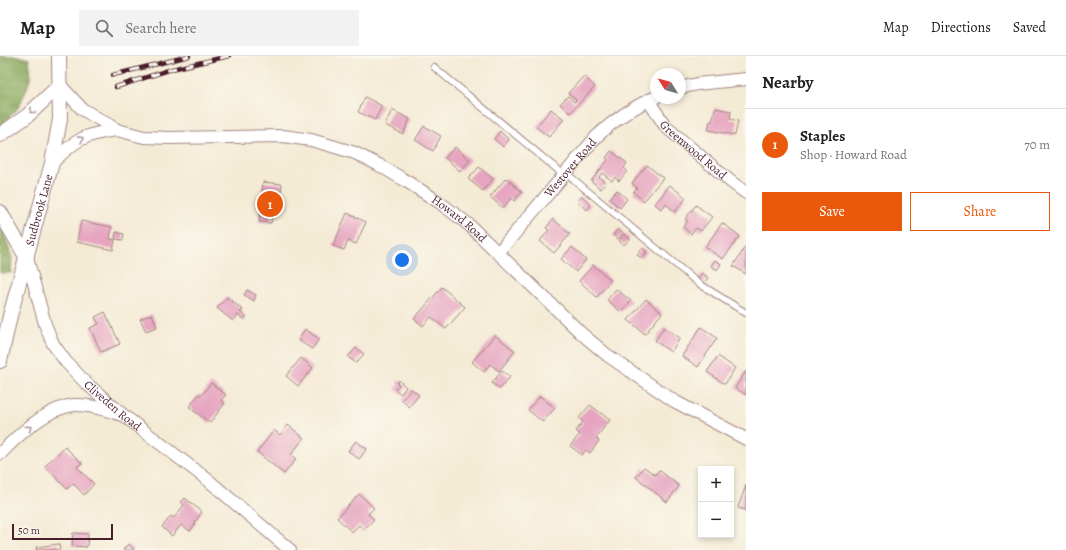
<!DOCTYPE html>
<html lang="en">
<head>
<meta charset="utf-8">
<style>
	:root { --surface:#fff; --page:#f2f2f2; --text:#202124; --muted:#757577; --line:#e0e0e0; --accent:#ea580c }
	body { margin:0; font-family:Alegreya,serif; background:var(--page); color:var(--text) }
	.controls { position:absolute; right:12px; bottom:12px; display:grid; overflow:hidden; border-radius:0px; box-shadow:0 2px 6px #0003 }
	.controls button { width:36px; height:36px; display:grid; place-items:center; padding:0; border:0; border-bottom:1px solid var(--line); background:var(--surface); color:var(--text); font:20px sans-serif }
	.compass { position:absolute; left:650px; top:12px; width:36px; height:36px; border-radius:50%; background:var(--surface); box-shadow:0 2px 6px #0003; rotate:307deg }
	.scale { position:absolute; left:12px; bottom:10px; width:101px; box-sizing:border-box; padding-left:4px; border:2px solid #4a1f2b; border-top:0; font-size:11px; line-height:14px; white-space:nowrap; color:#4a1f2b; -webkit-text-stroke:3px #fbf7ec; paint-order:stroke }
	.you { position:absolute; left:402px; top:204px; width:14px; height:14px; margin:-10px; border:3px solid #fff; border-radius:50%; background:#1a73e8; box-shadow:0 0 0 6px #1a73e833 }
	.badge { display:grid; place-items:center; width:26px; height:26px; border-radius:50%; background:var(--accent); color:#fff; font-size:13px; font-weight:700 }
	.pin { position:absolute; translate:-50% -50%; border:2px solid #fff; box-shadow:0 1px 4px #0006 }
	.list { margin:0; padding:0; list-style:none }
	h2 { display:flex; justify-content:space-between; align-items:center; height:52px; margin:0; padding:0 16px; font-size:17px }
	h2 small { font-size:13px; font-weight:400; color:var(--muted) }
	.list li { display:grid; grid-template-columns:26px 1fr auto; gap:12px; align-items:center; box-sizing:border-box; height:72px; padding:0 16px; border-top:1px solid var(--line) }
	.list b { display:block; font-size:15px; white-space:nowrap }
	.list p { margin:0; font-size:13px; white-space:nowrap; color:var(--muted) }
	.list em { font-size:13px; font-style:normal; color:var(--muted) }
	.actions { display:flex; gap:8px; padding:12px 16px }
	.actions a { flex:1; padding:9px 0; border:1px solid var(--accent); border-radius:0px; text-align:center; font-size:14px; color:var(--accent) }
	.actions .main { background:var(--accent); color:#fff }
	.icon { flex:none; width:22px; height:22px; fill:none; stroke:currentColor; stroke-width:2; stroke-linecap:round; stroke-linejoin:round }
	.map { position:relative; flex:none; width:746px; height:494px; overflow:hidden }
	header { display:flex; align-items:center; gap:24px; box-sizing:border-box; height:56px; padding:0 20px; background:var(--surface); border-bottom:1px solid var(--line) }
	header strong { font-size:19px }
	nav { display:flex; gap:22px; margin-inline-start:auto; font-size:14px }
	.search { width:280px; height:36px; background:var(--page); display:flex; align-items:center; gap:10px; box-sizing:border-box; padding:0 14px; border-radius:0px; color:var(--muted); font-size:15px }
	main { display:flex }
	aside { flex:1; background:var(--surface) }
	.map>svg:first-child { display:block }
	.forest { fill:url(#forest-crowns); stroke:#6a6444 }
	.building { fill:#e6a4c0 }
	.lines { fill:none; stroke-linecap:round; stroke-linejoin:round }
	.service-casing { stroke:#9f8580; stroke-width:8 }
	.minor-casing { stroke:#9f8580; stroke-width:14 }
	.tertiary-casing { stroke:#9f8580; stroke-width:16 }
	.service { stroke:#fff; stroke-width:6 }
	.minor { stroke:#fff; stroke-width:12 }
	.tertiary { stroke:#fff; stroke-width:14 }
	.rail-casing { stroke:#4a1f2b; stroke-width:4.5 }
	.rail { stroke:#fbf7ec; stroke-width:3; stroke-dasharray:9; stroke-linecap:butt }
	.oneway { stroke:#ae9aa0 }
	.labels { text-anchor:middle; stroke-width:3; stroke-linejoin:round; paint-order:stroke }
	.street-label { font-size:12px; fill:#4a1f2b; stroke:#fbf7ec }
</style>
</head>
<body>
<header>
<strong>Map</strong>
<div class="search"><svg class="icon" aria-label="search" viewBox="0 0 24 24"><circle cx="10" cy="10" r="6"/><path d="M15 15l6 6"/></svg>Search here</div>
<nav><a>Map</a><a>Directions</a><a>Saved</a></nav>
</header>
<main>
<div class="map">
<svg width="746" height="494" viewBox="0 0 746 494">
	<defs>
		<pattern id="forest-crowns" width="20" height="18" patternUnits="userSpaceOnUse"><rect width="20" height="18" fill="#89a95c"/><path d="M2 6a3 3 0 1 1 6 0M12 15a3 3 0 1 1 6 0" fill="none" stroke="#72894c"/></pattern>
	</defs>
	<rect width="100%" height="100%" fill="#fbf7ec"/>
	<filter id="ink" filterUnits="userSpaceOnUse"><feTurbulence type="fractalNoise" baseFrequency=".025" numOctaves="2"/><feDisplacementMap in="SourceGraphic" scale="8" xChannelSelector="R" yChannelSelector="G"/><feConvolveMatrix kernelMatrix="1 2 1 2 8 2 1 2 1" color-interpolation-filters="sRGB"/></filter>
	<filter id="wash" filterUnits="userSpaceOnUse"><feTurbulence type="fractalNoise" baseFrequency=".012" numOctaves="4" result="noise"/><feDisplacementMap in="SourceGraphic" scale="16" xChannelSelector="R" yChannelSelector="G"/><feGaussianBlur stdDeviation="0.9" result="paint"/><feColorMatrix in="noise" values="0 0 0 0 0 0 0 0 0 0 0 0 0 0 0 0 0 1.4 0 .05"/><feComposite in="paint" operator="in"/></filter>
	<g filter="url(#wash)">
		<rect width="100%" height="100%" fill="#f4ebd5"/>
		<path class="forest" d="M0 0H18L29 3 31 20 26 35 18 52 0 71Z
			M0 171 4 177 12 202 11 217H0Z"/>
		<g id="blocks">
			<path class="building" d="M584 20 595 31 570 57 560 48 568 40 574 46 576 44 568 37Z
				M365 41 382 50 375 64 358 56Z
				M715 52 731 55 730 63 738 65 735 79 708 74 710 65 712 66Z
				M551 53 564 63 549 81 536 71Z
				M392 54 410 63 403 78 385 69Z
				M424 70 441 80 433 95 415 84Z
				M500 75 509 84 503 91 494 83Z
				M455 91 470 104 460 115 445 102Z
				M611 95 627 107 624 112 627 115 619 125 615 121 612 125 602 117 599 121 606 127 601 133 591 125 608 104 606 102Z
				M647 109 663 122 644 145 633 136 637 132 632 127Z
				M479 111 493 123 483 135 468 123Z
				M506 122 522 136 514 145 511 142 503 152 490 141Z
				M263 126 282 128 279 154 273 153 271 167 259 166Z
				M670 129 686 142 675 156 666 148 661 153 655 148Z
				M617 134 627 143 620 152 609 143Z
				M582 140 591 149 587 154 577 146Z
				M696 149 712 161 701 175 696 172 691 178 683 171 688 165 685 163Z
				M347 157 366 166 356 188 348 185 344 194 333 190Z
				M553 163 570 178 554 197 540 185 549 174 546 172Z
				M81 165 112 171 110 183 115 184 113 194 77 186Z
				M722 167 740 180 723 203 705 191Z
				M618 173 623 177 618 183 613 179Z
				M116 176 124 178 123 184 115 183Z
				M624 178 630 183 624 189 619 185Z
				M746 190V218L733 210Z
				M572 191 586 204 576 216 561 203Z
				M642 192 647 196 642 202 637 199Z
				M715 204 721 208 717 214 711 210Z
				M593 209 611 224 597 241 579 225Z
				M702 217 708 222 704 227 698 222Z
				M442 231 465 251 446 273 431 261 423 270 414 263Z
				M616 233 631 245 621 256 607 244Z
				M247 234 256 239 254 245 244 239Z
				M227 241 243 254 240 256 246 261 244 264 238 259 233 265 217 252Z
				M646 243 662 257 645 278 628 264Z
				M105 256 120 288 101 296 90 272 99 268 95 261Z
				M152 258 157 271 146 275 140 263Z
				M664 271 680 282 671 296 655 285Z
				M701 271 717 282 698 311 682 300Z
				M305 273 319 283 312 293 298 284Z
				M495 279 515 295 499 315 490 308 484 316 472 306Z
				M356 292 364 298 356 307 348 301Z
				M718 300 735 312 725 328 707 316Z
				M301 302 313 312 298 330 286 320Z
				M502 315 510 321 500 333 492 327Z
				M746 315V339L735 332Z
				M399 324 406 331 401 338 395 333 399 329 397 327Z
				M211 327 226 339 221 344 225 347 210 367 189 351 199 338 201 340Z
				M411 333 419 339 409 351 402 344Z
				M540 340 555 352 543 366 528 354Z
				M590 349 610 364 596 382 599 385 590 397 586 394 582 399 570 390 580 378 576 375 583 366 579 362Z
				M288 369 304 382 291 399 296 403 284 418 257 396 274 374 280 379Z
				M356 385 367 393 359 403 348 395Z
				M65 391 82 407 77 411 94 428 84 439 73 427 67 433 45 410Z
				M644 411 655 419 659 414 679 430 667 446 636 421Z
				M746 429V454L738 452Z
				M359 438 374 452 368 458 374 463 364 474 359 469 352 476 337 462Z
				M185 442 202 456 195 466 196 467 190 475 181 469 172 480 162 471 171 460 174 462 184 449 181 446Z
				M73 477 88 478 87 491 72 490Z
				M59 488 60 494H37L36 491Z
				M128 488 134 493 132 494H123Z"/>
		</g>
	</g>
	<g filter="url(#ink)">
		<use href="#blocks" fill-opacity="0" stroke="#9f8580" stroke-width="1"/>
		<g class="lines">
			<g class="service-casing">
				<path id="service" d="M434 11 564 119
					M566 117 698 227 746 257"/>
			</g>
			<g class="minor-casing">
				<g id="minor">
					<path id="s1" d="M60 29 82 53 117 74 144 81 169 82 283 80 311 84 332 90 355 97 379 109 406 125 439 146 468 168 582 278 607 299 674 345 746 383"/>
					<path d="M680 32 697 28 746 23"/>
					<path id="s2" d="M648 44 666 71 730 125 746 137"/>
					<path d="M52 107C75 84 84 78 117 74"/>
					<path id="s3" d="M498 197 596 81C615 63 632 51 656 41"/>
					<path id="s4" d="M27 202 45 268 53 288 66 306 86 327 123 359 208 424 290 494"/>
					<path d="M0 398C18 379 47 352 74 349 90 348 105 354 119 358"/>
				</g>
			</g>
			<g class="tertiary-casing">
				<g id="tertiary">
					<path d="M0 79 27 60 60 29"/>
					<path d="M0 156 27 202"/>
					<path id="s5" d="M0 305 10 260 52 107 60 63 59 0"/>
				</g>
			</g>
			<use href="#service" class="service"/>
			<use href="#minor" class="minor"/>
			<use href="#tertiary" class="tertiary"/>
			<g class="rail-casing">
				<path id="rail" d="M113 19 189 0
					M116 31 172 13 229 0"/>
			</g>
			<use href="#rail" class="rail"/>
		</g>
		<defs><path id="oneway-chevron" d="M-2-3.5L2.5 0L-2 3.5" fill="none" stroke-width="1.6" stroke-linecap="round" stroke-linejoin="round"/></defs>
		<g class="oneway">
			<use href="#oneway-chevron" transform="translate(32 55) rotate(137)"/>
			<use href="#oneway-chevron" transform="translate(81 83) rotate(-29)"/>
			<use href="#oneway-chevron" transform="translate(29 372) rotate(-37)"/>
		</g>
	</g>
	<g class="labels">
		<g class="street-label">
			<text dy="4" stroke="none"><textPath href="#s2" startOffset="68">Greenwood Road</textPath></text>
			<text dy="4" stroke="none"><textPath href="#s3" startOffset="112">Westover Road</textPath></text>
			<text dy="4" stroke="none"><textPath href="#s5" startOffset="156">Sudbrook Lane</textPath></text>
			<text dy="4" stroke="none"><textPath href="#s1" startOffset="438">Howard Road</textPath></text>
			<text dy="4" stroke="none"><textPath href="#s4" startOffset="176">Cliveden Road</textPath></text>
		</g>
	</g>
</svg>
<div class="controls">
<button>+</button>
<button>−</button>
</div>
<svg class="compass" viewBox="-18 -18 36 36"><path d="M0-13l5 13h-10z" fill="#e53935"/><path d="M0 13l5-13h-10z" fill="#757577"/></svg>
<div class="scale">50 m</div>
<div class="you"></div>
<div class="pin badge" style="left:270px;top:148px">1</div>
</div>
<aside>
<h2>Nearby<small></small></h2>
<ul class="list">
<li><span class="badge">1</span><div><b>Staples</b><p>Shop · Howard Road</p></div><em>70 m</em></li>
</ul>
<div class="actions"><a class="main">Save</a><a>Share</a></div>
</aside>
</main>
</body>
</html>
